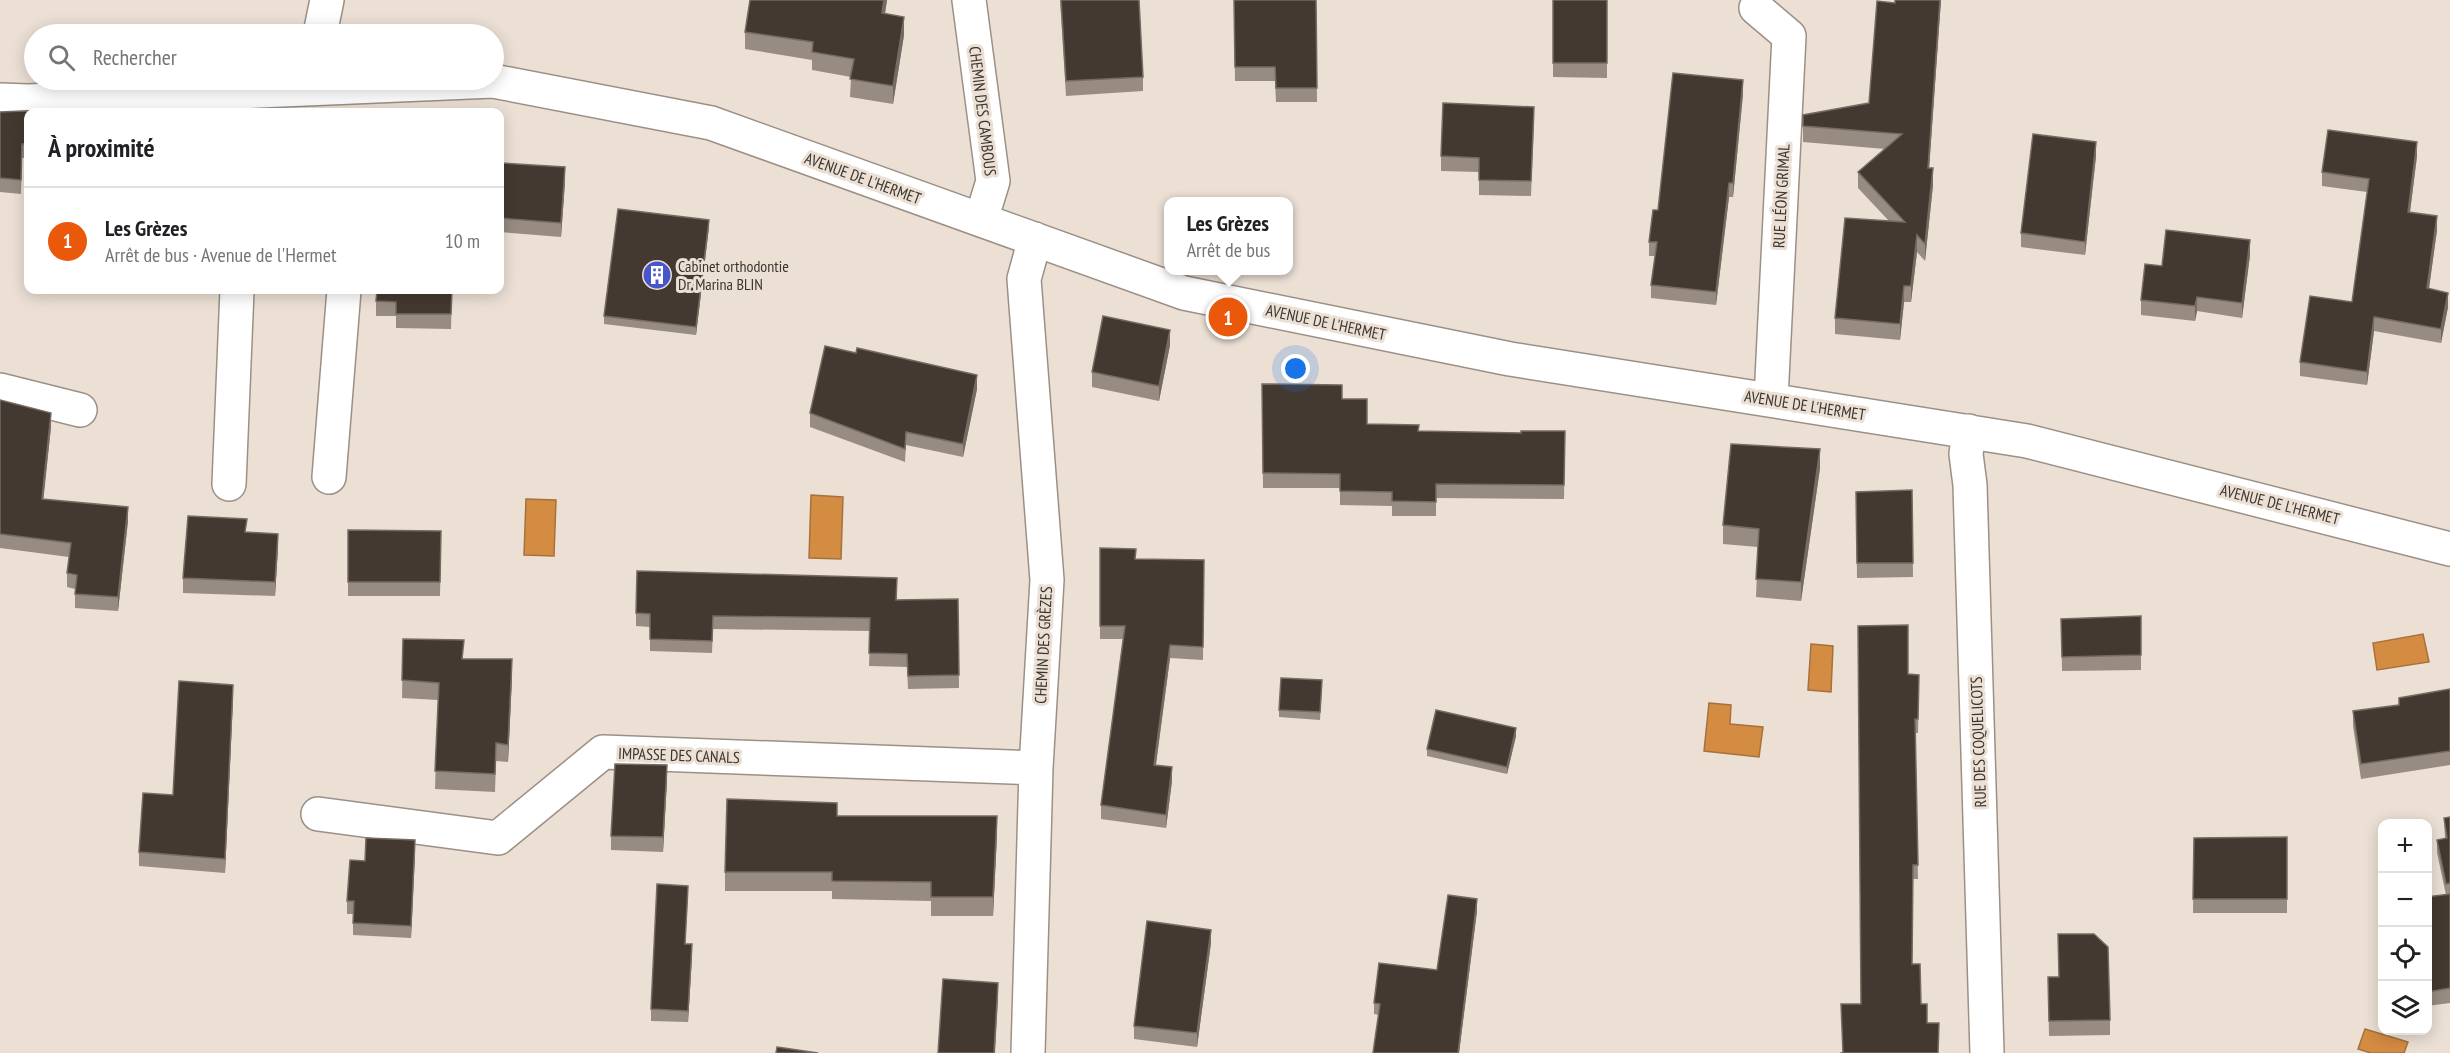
<!DOCTYPE html>
<html lang="fr">
<head>
<meta charset="utf-8">
<style>
	:root { --surface:#fff; --page:#f2f2f2; --text:#202124; --muted:#757577; --line:#e0e0e0; --accent:#ea580c }
	body { margin:0; font-family:"PT Sans Narrow",sans-serif; background:var(--page); color:var(--text) }
	.controls { position:absolute; right:18px; bottom:18px; display:grid; overflow:hidden; border-radius:12px; box-shadow:0 3px 15px #0003 }
	.controls button { width:54px; height:54px; display:grid; place-items:center; padding:0; border:0; border-bottom:2px solid var(--line); background:var(--surface); color:var(--text); font:30px sans-serif }
	.you { position:absolute; left:1296px; top:369px; width:21px; height:21px; margin:-15px; border:4px solid #fff; border-radius:50%; background:#1a73e8; box-shadow:0 0 0 9px #1a73e833 }
	.badge { display:grid; place-items:center; width:39px; height:39px; border-radius:50%; background:var(--accent); color:#fff; font-size:20px; font-weight:700 }
	.pin { position:absolute; translate:-50% -50%; border:3px solid #fff; box-shadow:0 2px 6px #0006 }
	.popup { position:absolute; left:1164px; top:197px; width:129px; height:78px; box-sizing:border-box; display:grid; place-content:center; border-radius:12px; background:var(--surface); filter:drop-shadow(0 2px 4px #0005); font-size:20px; white-space:nowrap; color:var(--muted) }
	.popup b { font-size:22px; color:var(--text) }
	.popup::after { content:''; position:absolute; left:50%; top:100%; margin-left:-12px; border:12px solid transparent; border-top-color:var(--surface) }
	.list { margin:0; padding:0; list-style:none }
	h2 { display:flex; justify-content:space-between; align-items:center; height:78px; margin:0; padding:0 24px; font-size:26px }
	h2 small { font-size:20px; font-weight:400; color:var(--muted) }
	.list li { display:grid; grid-template-columns:39px 1fr auto; gap:18px; align-items:center; box-sizing:border-box; height:108px; padding:0 24px; border-top:2px solid var(--line) }
	.list b { display:block; font-size:22px; white-space:nowrap }
	.list p { margin:0; font-size:20px; white-space:nowrap; color:var(--muted) }
	.list em { font-size:20px; font-style:normal; color:var(--muted) }
	.icon { flex:none; width:33px; height:33px; fill:none; stroke:currentColor; stroke-width:2; stroke-linecap:round; stroke-linejoin:round }
	.map { position:relative; flex:none; width:2450px; height:1053px; overflow:hidden }
	.search { position:absolute; background:var(--surface); box-shadow:0 3px 15px #0003; left:24px; top:24px; width:480px; height:66px; display:flex; align-items:center; gap:15px; box-sizing:border-box; padding:0 21px; border-radius:33px; color:var(--muted); font-size:22px }
	.panel { position:absolute; background:var(--surface); box-shadow:0 3px 15px #0003; left:24px; top:108px; width:480px; height:186px; border-radius:12px }
	.map>svg:first-child { display:block }
	.water { fill:#d48b42; stroke:#a6713d; stroke-width:1.5 }
	.lines { fill:none; stroke-linecap:round; stroke-linejoin:round }
	.minor-casing { stroke:#9c9086; stroke-width:36 }
	.minor { stroke:#fff; stroke-width:33 }
	.wall { fill:#988c82 }
	.shaded-wall { fill:#766b62 }
	.building { fill:#433930; stroke:#766b62; stroke-width:1.5 }
	.labels { text-anchor:middle; stroke-width:6; stroke-linejoin:round; paint-order:stroke }
	.street-label { font-size:16px; fill:#3a3530; stroke:#ece0d5 }
	.poi-label { font-size:16px; fill:#3a3530; stroke:#ece0d5; text-anchor:start }
</style>
</head>
<body>
<div class="map">
<svg width="2450" height="1053" viewBox="0 0 2450 1053">
	<rect width="100%" height="100%" fill="#ece0d5"/>
	<path class="water" d="M811 495 843 497 841 559 809 558Z
		M526 499 556 500 554 556 524 555Z
		M2423 634 2429 662 2377 670 2373 643Z
		M1811 644 1833 646 1831 692 1808 690Z
		M1709 703 1731 705 1730 724 1763 727 1759 757 1704 751Z
		M2365 1029 2408 1042 2404 1053H2371L2358 1049Z"/>
	<g class="lines">
		<g class="minor-casing">
			<path id="minor" d="M969 0 993 181 981 220
				M1756 8 1789 36 1771 399
				M320 34 327 0
				M0 100 28 101 493 81 711 123 1184 293 1510 359 2027 441 2450 549
				M0 390 80 410
				M1969 431 1966 454 1970 485 1987 1053
				M329 477 344 290
				M229 484 237 290
				M318 814 498 838 603 752 1036 768
				M1028 1053 1036 768 1047 580 1024 279 1035 239"/>
		</g>
		<use href="#minor" class="minor"/>
	</g>
	<path class="wall" d="M750 0H887L885 14 904 35 893 104 850 97 851 77 812 70V60L745 49V32Z
		M1060 0 1143 77V91L1066 96Z
		M1234 0H1316L1317 102H1276L1275 81H1235Z
		M1553 0H1607V78L1553 77Z
		M1941 0 1929 168 1933 185 1925 261 1917 252 1911 302H1904L1900 340 1835 334V318L1889 221 1858 188V172L1885 149 1803 142V115L1869 103 1895 3Z
		M1743 94 1733 197H1729L1716 305 1651 298V285L1655 256H1649V242Z
		M0 112H28V158H22L21 194 0 192Z
		M1534 121 1531 196 1479 195V172L1441 171V156Z
		M2096 156 2085 255 2021 247V233Z
		M2417 156 2410 213 2437 230 2429 289 2448 307 2441 343 2374 331 2367 385 2300 376V362L2352 302 2367 192 2322 186V172Z
		M500 163 565 182 561 237 500 232Z
		M709 227 696 335 604 324V316Z
		M2250 255 2242 318 2197 311 2195 321 2141 315V300L2162 266Z
		M452 290 451 329 396 328V316H376V301Z
		M1170 345 1159 401 1092 387V372Z
		M1262 384 1342 399 1367 424 1419 431 1521 433 1565 431 1564 499 1436 498V516H1392V506L1340 505V488H1263Z
		M977 389 963 457 906 445 905 462 810 427V413Z
		M0 400 51 427 43 499 128 521 118 611 75 608V589L67 587V573L69 557 0 548Z
		M1820 468 1801 601 1756 597 1758 547 1723 544V525Z
		M1912 490 1913 577 1857 578 1856 492Z
		M348 530 441 545 440 596H348Z
		M247 532 278 548 275 596 183 593V578Z
		M1100 548 1136 559 1204 560 1203 660 1170 658 1156 765 1172 781 1166 828 1101 819V805L1123 639H1100Z
		M897 591V600L958 599 959 688 908 689 907 667 869 666 870 631 713 629 712 653 650 651V627L636 626V613Z
		M2141 616V670L2062 671 2061 619Z
		M403 639 464 659 512 677 508 762 496 761 495 792 435 789 438 700 402 698Z
		M1908 674 1919 675 1918 733H1915L1918 879H1913L1912 964 1921 1004 1927 1023 1939 1037 1842 1053 1861 1004Z
		M1322 688 1320 720 1279 717V710Z
		M2450 689V765L2361 779 2353 726V711L2399 705V698Z
		M233 699 225 873 139 866V852Z
		M1516 736 1507 774 1427 756V749Z
		M667 780 663 852 611 850V836Z
		M837 816 997 835 993 916H931V901L832 899V891H725V872Z
		M2450 817V1003L2427 1006V897L2446 895 2437 853V840L2445 839 2444 818Z
		M2287 837V913H2193L2194 838Z
		M415 853 411 938 353 935V914H347V901L365 861Z
		M688 898 685 944 692 956 688 1022 651 1021V1009Z
		M1477 911 1459 1053 1379 1015 1374 1014V1003L1437 970Z
		M1211 943 1197 1047 1134 1039V1026Z
		M2048 977H2059L2110 1020V1035L2049 1036Z"/>
	<path class="shaded-wall" d="M884 0H887L882 31V13Z
		M1940 0H1941L1928 184V168Z
		M904 17V35L893 104V86Z
		M1743 80V94L1733 197V183Z
		M2096 142V156L2085 255V242Z
		M2417 142V156L2408 226V212Z
		M565 167V182L561 237V223Z
		M1933 168V185L1925 261V244Z
		M1729 183V197L1716 305V292Z
		M2437 216V230L2427 302V288Z
		M709 220V227L696 335V327Z
		M1917 235V252L1911 302V286Z
		M2250 240V255L2242 318V303Z
		M1904 286V302L1900 340V324Z
		M2448 293V307L2441 343V329Z
		M2197 297V311L2195 321V306Z
		M2374 317V331L2367 385V372Z
		M1170 330V345L1159 401V386Z
		M977 375V389L963 457V444Z
		M51 413V427L42 513V499Z
		M1820 449V468L1801 601V582Z
		M128 507V521L118 611V597Z
		M278 534V548L275 596V582Z
		M1170 645V658L1154 778V765Z
		M512 659V677L508 762V745Z
		M233 685V699L225 873V859Z
		M1516 728V736L1507 774V767Z
		M667 765V780L663 852V837Z
		M1172 767V781L1166 828V815Z
		M997 816V835L993 916V897Z
		M415 840V853L411 938V926Z
		M1477 899V911L1459 1053H1458Z
		M1211 930V943L1197 1047V1033Z
		M692 944V956L688 1022V1011Z
		M998 983V998L995 1053H994Z"/>
	<path class="building" d="M750 0H884L882 13 904 17 893 86 850 79 854 59 812 52 813 42 745 32Z
		M1061 0H1139L1143 77 1066 81Z
		M1234 0H1316L1317 88H1276L1275 67H1235Z
		M1553 0H1607V63H1553Z
		M1895 0H1940L1928 168H1933L1925 244 1917 235 1911 286H1904L1900 324 1835 318 1845 218 1905 222 1858 172 1902 134 1803 126V115L1869 103 1877 1 1895 3Z
		M1673 73 1743 80 1733 183H1729L1716 292 1651 285 1657 242H1649L1653 210H1658Z
		M1443 103 1534 107 1531 181 1479 180V158L1441 156Z
		M45 110V112H28V144H22L21 180 0 178V112Z
		M2328 130 2417 142 2408 212 2437 216 2427 288 2448 293 2441 329 2374 317 2367 372 2300 362 2310 296 2352 302 2369 179 2322 172Z
		M2033 134 2096 142 2085 242 2021 233Z
		M500 163 565 167 561 223 500 218Z
		M618 209 709 220 696 327 604 316Z
		M2166 230 2250 240 2242 303 2197 297 2195 306 2141 300 2145 264 2162 266Z
		M377 290H452L451 314H396V302L376 301Z
		M1103 316 1170 330 1159 386 1092 372Z
		M825 346 856 353 857 348 977 375 963 444 906 432 905 449 810 413Z
		M1262 384 1342 385V399H1367V424L1419 425 1418 431 1521 433V431H1565L1564 485 1436 484V502L1392 501V492L1340 491V474L1263 473Z
		M0 400 51 413 42 499 128 507 118 597 75 594 77 575 67 573 71 543 0 534Z
		M1731 444 1820 449 1801 582 1756 579 1759 529 1723 525Z
		M1912 490 1913 563H1857L1856 492Z
		M188 516 247 519 245 532 278 534 275 582 183 578Z
		M348 530 441 531 440 582H348Z
		M1100 548 1136 549 1135 559 1204 560 1203 647 1170 645 1154 765 1172 767 1166 815 1101 805 1125 626H1100Z
		M637 571 897 578 896 600 958 599 959 675 908 676 907 654 869 653 870 618 713 616 712 641 650 639V614L636 613Z
		M2141 616V655L2062 657 2061 619Z
		M1908 625V674L1919 675 1918 719H1915L1918 865H1913L1912 964H1920L1921 1004H1927V1023H1939L1938 1053H1840H1843L1841 1004H1861L1858 626Z
		M403 639 464 640 462 659H512L508 745 496 743 495 774 435 771 439 683 402 680Z
		M1281 678 1322 680 1320 712 1279 710Z
		M179 681 233 685 225 859 139 852 143 793 173 795Z
		M2450 689V751L2361 764 2353 711 2399 705V698Z
		M1436 710 1516 728 1507 767 1427 749Z
		M615 764 667 765 663 837 611 836Z
		M727 799 837 803V816H997L993 897H931V882L832 881V872H725Z
		M2450 817V883L2446 884 2437 840 2447 838 2444 818Z
		M2287 837V899H2193L2194 838Z
		M366 838 415 840 411 926 353 923 354 901H347L350 860 365 861Z
		M657 884 688 886 685 944H692L688 1011 651 1009Z
		M2450 894V988L2427 992V897Z
		M1448 895 1477 899 1458 1053H1373L1380 1004 1374 1003 1379 963 1437 970Z
		M1147 921 1211 930 1197 1033 1134 1026Z
		M2058 934H2094L2108 947 2110 1020 2049 1021 2048 977H2059Z
		M943 979 998 983 994 1053H938Z
		M777 1047 818 1053H776Z"/>
	<defs>
		<g id="building-disc" transform="scale(1.5)"><circle r="9.5" fill="#4856cb" stroke="#ece0d5"/><path d="M-4-6H4V6H1V3H-1V6H-4ZM-2.5-4.3h1.7v1.8h-1.7ZM.8-4.3h1.7v1.8H.8ZM-2.5-1h1.7V.8h-1.7ZM.8-1h1.7V.8H.8Z" fill="#fff"/></g>
	</defs>
	<g fill-rule="evenodd">
		<use href="#building-disc" x="657" y="275"/>
	</g>
	<g class="labels">
		<g class="street-label">
			<text transform="translate(983 111) rotate(83)" y="6">CHEMIN DES CAMBOUS</text>
			<text transform="translate(863 178) rotate(20)" y="6">AVENUE DE L'HERMET</text>
			<text transform="translate(1781 196) rotate(-87)" y="6">RUE LÉON GRIMAL</text>
			<text transform="translate(1326 322) rotate(12)" y="6">AVENUE DE L'HERMET</text>
			<text transform="translate(1805 405) rotate(9)" y="6">AVENUE DE L'HERMET</text>
			<text transform="translate(2280 504) rotate(14)" y="6">AVENUE DE L'HERMET</text>
			<text transform="translate(1043 645) rotate(-87)" y="6">CHEMIN DES GRÈZES</text>
			<text transform="translate(1978 742) rotate(-92)" y="6">RUE DES COQUELICOTS</text>
			<text transform="translate(679 755) rotate(2)" y="6">IMPASSE DES CANALS</text>
		</g>
		<g class="poi-label">
			<text x="678" y="272">Cabinet orthodontie<tspan x="678" dy="18">Dr. Marina BLIN</tspan></text>
		</g>
	</g>
</svg>
<div class="controls">
<button>+</button>
<button>−</button>
<button><svg class="icon" aria-label="locate" viewBox="0 0 24 24"><circle cx="12" cy="12" r="6"/><path d="M12 2v4M12 18v4M2 12h4M18 12h4"/></svg></button>
<button><svg class="icon" aria-label="layers" viewBox="0 0 24 24"><path d="M12 4l9 5-9 5-9-5zM3 14l9 5 9-5"/></svg></button>
</div>
<div class="you"></div>
<div class="pin badge" style="left:1228px;top:317px">1</div>
<div class="popup"><b>Les Grèzes</b>Arrêt de bus</div>
<div class="search"><svg class="icon" aria-label="search" viewBox="0 0 24 24"><circle cx="10" cy="10" r="6"/><path d="M15 15l6 6"/></svg>Rechercher</div>
<section class="panel">
<h2>À proximité<small></small></h2>
<ul class="list">
<li><span class="badge">1</span><div><b>Les Grèzes</b><p>Arrêt de bus · Avenue de l'Hermet</p></div><em>10 m</em></li>
</ul>
</section>
</div>
</body>
</html>
